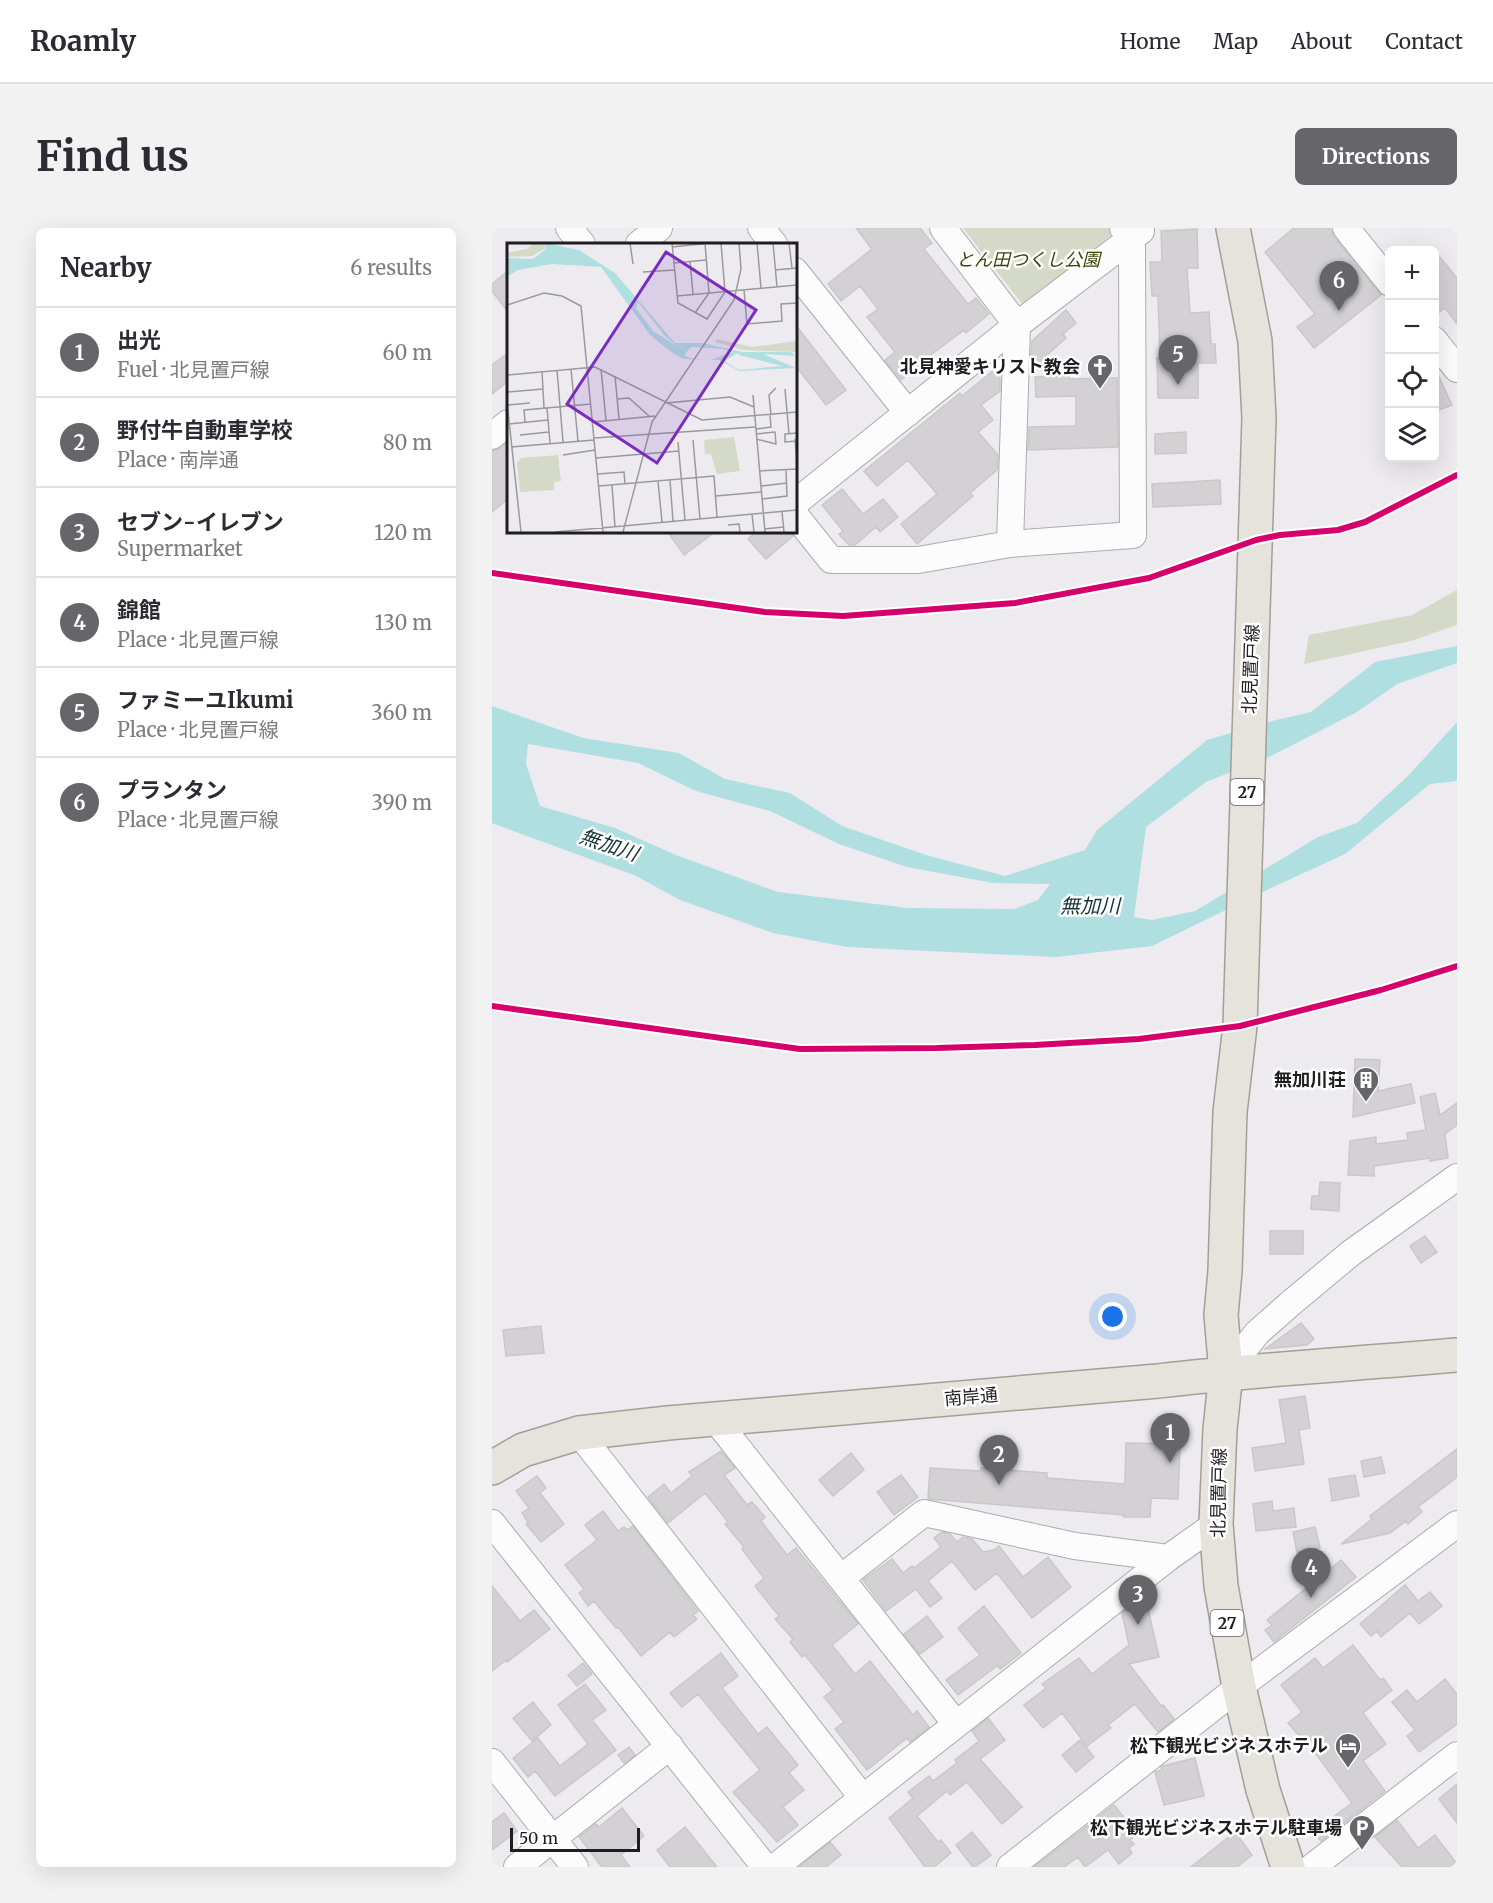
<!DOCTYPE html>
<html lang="en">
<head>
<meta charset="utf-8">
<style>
	:root { --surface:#fff; --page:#f2f2f3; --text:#2b2b33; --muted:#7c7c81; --line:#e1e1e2; --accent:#666569 }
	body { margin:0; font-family:Merriweather,"Noto Sans JP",serif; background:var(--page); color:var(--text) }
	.controls { position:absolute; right:18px; top:18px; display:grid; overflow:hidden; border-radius:9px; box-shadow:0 6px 24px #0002 }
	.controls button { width:54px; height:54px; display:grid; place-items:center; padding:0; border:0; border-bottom:2px solid var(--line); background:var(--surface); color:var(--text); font:30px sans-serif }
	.scale { position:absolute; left:18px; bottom:15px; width:130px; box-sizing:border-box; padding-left:6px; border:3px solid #1e1d20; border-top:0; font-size:16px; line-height:21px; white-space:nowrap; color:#1e1d20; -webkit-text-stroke:4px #fff; paint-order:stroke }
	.you { position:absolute; left:621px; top:1089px; width:21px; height:21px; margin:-15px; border:4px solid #fff; border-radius:50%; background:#1a73e8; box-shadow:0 0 0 9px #1a73e833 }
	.badge { display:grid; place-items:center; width:39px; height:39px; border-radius:50%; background:var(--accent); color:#fff; font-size:20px; font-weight:700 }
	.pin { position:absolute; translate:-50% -50px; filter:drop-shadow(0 2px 3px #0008) }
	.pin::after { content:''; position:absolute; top:32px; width:21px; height:18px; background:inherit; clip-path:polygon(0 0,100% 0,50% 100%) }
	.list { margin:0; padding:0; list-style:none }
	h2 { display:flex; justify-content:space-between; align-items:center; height:78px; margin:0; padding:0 24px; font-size:26px }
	h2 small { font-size:20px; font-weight:400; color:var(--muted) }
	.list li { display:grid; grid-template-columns:39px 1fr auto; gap:18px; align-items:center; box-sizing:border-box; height:90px; padding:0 24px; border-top:2px solid var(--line) }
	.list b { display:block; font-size:22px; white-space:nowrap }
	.list p { margin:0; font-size:20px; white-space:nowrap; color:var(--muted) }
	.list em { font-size:20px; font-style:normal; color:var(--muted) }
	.icon { flex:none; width:33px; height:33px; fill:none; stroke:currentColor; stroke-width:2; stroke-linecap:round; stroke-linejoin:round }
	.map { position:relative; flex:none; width:965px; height:1639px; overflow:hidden; border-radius:9px }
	header { display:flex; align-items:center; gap:36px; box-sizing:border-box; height:84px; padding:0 30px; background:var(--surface); border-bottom:2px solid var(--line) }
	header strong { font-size:28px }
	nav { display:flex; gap:33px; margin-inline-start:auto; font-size:21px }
	.intro { display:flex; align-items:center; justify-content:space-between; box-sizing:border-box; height:144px; padding:0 36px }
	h1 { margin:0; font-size:42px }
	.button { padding:15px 27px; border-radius:9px; background:var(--accent); color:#fff; font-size:21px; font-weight:700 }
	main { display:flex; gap:36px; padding:0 36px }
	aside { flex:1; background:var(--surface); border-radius:9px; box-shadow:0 6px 24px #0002 }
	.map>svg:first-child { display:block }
	.green { fill:#d5d9c8 }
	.water { fill:#afdfe1; fill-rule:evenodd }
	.building { fill:#d4d1d4; stroke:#c9c7c8; stroke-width:1.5 }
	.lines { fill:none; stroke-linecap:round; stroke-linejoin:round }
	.minor-casing { stroke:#acabae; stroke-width:28 }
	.major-casing { stroke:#a49f95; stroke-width:36 }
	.minor { stroke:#fcfcfd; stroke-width:26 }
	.major { stroke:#e6e2dc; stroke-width:33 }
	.cycleway-casing { stroke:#fff; stroke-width:10 }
	.cycleway { stroke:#d6006c; stroke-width:6 }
	.labels { text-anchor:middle; stroke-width:5; stroke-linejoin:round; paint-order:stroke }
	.shield { fill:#fff; stroke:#626163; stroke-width:1.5 }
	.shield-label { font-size:16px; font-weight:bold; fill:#1e1d20 }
	.park-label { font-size:18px; font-style:italic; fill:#3a440b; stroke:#fff }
	.poi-label { font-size:18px; font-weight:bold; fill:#1e1d20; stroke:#fff; text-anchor:end }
	.street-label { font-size:18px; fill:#1e1d20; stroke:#fff }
	.water-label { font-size:20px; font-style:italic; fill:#123435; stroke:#fff }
	.inset-road { fill:none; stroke:#9a999d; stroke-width:1.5 }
	.view { fill:#7b2cbf; fill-opacity:0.15; stroke:#7b2cbf; stroke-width:3 }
	.inset-edge { fill:none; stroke:#1e1d20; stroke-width:3 }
</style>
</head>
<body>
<header>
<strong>Roamly</strong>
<nav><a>Home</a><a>Map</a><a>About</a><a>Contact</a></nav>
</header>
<div class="intro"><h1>Find us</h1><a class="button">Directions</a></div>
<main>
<aside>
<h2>Nearby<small>6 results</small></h2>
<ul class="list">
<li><span class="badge">1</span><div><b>出光</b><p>Fuel · 北見置戸線</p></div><em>60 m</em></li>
<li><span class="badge">2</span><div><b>野付牛自動車学校</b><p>Place · 南岸通</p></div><em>80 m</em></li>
<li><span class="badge">3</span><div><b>セブン-イレブン</b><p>Supermarket</p></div><em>120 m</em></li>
<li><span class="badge">4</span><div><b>錦館</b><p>Place · 北見置戸線</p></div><em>130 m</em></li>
<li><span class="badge">5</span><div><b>ファミーユIkumi</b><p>Place · 北見置戸線</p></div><em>360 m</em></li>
<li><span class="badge">6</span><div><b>プランタン</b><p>Place · 北見置戸線</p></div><em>390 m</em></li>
</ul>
</aside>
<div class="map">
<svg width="965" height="1639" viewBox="0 0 965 1639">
	<rect width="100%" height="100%" fill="#edebf0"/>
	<path class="green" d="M471 0H617L621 6 531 77Z
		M965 362V397L919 413 812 436 817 407 920 387Z"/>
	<path class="water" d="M965 418V435L905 456 865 484 777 529 714 554 654 599 642 689 660 692 703 683 826 609 865 595 917 547 965 494V553L938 556 853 626 777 661 660 718 564 729 355 719 281 705 188 672 144 648 0 595V478L91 510 187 525 233 551 298 565 350 598 434 627 513 648 593 622 605 602 715 512 780 493 819 484 883 434ZM36 516 146 535 204 563 278 583 347 616 415 639 501 655 558 656 546 672 522 681 416 680 286 664 184 627 123 600 48 578 34 536Z"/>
	<path class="building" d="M364 0H428L440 15 432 21 476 76 484 70 497 86 474 105 472 102 436 129 441 135 427 146 422 140 409 152 393 132 403 124 375 89 386 81 368 58 349 73 336 56 380 21Z
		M802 0H838L842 9 889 67 822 120 805 99 823 86 773 24Z
		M705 1 706 40H695L698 85 717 84 719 116H723L724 135H706V170H666L665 130H668L666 68H660L658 34H670L669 3Z
		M942 22 965 50V96L953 80 942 88Z
		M16 43V84L0 63V56Z
		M574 82 584 95 571 106 574 110 543 138V133L539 129 540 113Z
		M303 96 354 162 334 177 303 137Z
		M16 125V153L0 166V137Z
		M942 138 960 177 942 184Z
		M502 142 508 150V163L489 177 501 192 486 204 506 227 505 242 478 265 481 268 425 316 409 296 445 266 416 232 385 258 372 243 468 165 470 168Z
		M577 148V151L625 150 626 219 536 222 537 199 584 198V168L544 169 543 149Z
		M694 204V225L663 226V206Z
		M16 214V271L0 284V223L9 220Z
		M728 252 729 276 661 279 660 256Z
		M350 261 371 286 391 271 406 289 388 304 384 299 363 317H357L347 306 351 303 330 277Z
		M175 303H224L192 327Z
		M265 303H297L301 308 274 331 256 311Z
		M863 831 888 832 886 863 919 856 923 875 861 889Z
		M943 865 948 887 965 875V897L953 906 956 930 938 933V930L882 938V948L856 947 858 913 884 909V916L916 912 915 905 934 902 928 869Z
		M828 954 848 955 847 983 819 981 820 968H827Z
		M778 1003H811V1026H778Z
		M933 1008 945 1024 929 1035 918 1018Z
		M809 1095 822 1111 815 1117 773 1121Z
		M49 1098 52 1125 14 1128 11 1102Z
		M813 1168 818 1200 807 1202 812 1236 763 1243 760 1220 794 1215 787 1172Z
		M634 1215 688 1216 686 1271 659 1270 658 1289H632V1287L596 1284 436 1271 438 1240 489 1243V1240L555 1245V1250L633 1256Z
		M965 1221V1249L926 1279 930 1284 916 1296 914 1293 898 1305 849 1316 880 1291 878 1288Z
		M229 1223 243 1240 232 1247 255 1277 260 1274 273 1289 269 1293 295 1327 304 1320 366 1396 340 1417 363 1446 378 1433 421 1487 425 1483 437 1499 418 1514 415 1510 375 1542 343 1501 352 1494 332 1469 341 1462 313 1427 310 1429 298 1414 301 1411 283 1391 287 1388 263 1358 272 1350 250 1321 252 1319 233 1296 236 1294 213 1265 176 1295 156 1269 172 1256 179 1265 200 1248 197 1244Z
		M359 1225 372 1242 341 1268 327 1252Z
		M889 1229 893 1245 872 1249 869 1233Z
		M409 1247 426 1269 402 1287 385 1264Z
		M863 1247 867 1268 840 1273 837 1251Z
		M45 1248 54 1260 48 1265 72 1296 49 1314 34 1296 36 1294 30 1285 37 1280 24 1263Z
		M780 1273 781 1283 802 1280 804 1299 764 1303 761 1276Z
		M111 1283 126 1303 132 1299 135 1302 141 1298 206 1383 201 1387 205 1391 182 1409 178 1404 149 1428 126 1399 124 1400 102 1373 96 1378 87 1365 92 1361 73 1337 105 1312 93 1297Z
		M823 1299 828 1320 805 1325 801 1304Z
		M450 1304 458 1306 465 1314 471 1309 480 1311 491 1324 502 1322 507 1318 531 1349 556 1329 579 1359 540 1390 505 1345 483 1362 460 1333 436 1353 450 1370 438 1379 424 1361 394 1383 371 1352 400 1331 411 1345 420 1338 422 1340 449 1319 442 1310Z
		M849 1332 864 1349 782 1414 773 1402 780 1397 775 1392Z
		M913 1357 926 1373 938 1364 950 1378 927 1396 918 1385 889 1409 885 1403 879 1408 868 1396Z
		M0 1358 28 1393 42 1382 58 1401 15 1434 14 1432 0 1443Z
		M655 1377 667 1429 637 1436 670 1479 671 1477 682 1491 666 1504 643 1476 616 1497 619 1500 595 1518 570 1485 551 1500 532 1477 554 1460 550 1456 587 1430 600 1446 637 1417 630 1385 635 1381Z
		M492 1378 529 1425 508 1441 505 1438 466 1467 454 1452 488 1427 466 1400Z
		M435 1388 451 1409 428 1426 412 1406Z
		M861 1417 888 1452 891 1450 900 1462 871 1485 894 1516 871 1533 893 1563 829 1613 821 1604 860 1575 813 1511 811 1512 796 1495 810 1484 789 1457 823 1430 831 1440Z
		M229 1425 246 1448 230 1460 266 1506 275 1499 306 1537 297 1545 312 1562 291 1579 306 1597 285 1614 241 1564 268 1542 206 1466 190 1479 178 1465Z
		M91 1435 100 1446 85 1458 76 1447Z
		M953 1451 965 1466V1496L927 1524 915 1508 923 1502 900 1474 915 1462 925 1474Z
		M93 1456 114 1482 100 1492 124 1522 63 1568 43 1543 36 1549 21 1530 46 1510 68 1538 96 1516 66 1477Z
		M41 1474 59 1497 40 1513 21 1490Z
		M496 1490 513 1512 488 1531 530 1579 510 1596 475 1554 458 1567 455 1563 425 1588 446 1614 449 1612 459 1625 442 1639H433L397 1590 421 1570 416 1564 437 1548 441 1553 465 1535 463 1532 487 1513 480 1503Z
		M588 1512 602 1529 584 1544 570 1527Z
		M137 1519 143 1527 132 1535 126 1527Z
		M703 1530 712 1568 672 1577 663 1544 670 1542 669 1539 671 1538Z
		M965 1556V1595L947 1571Z
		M622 1577 645 1606 638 1612 642 1616 637 1620 640 1625 627 1636 616 1622 593 1639 586 1629 572 1639H542Z
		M130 1580 152 1608 129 1627 138 1639H110L87 1609 104 1596 107 1599Z
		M12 1585 25 1603 0 1622V1594Z
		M905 1592 926 1620 943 1607 965 1636V1639H910L883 1609Z
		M193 1599 225 1639H178L165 1622Z
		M480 1604 499 1627 483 1639H481L464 1617Z
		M743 1604 760 1627 745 1639H699Z
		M338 1614 349 1627 334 1639H307Z"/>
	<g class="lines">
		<g class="minor-casing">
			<path id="minor" d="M77 0 90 16
				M269 0 282 16
				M451 0 525 97 518 316
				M854 0 898 55
				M147 16 167 0
				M303 43 416 185
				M942 112 965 141
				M0 208 16 195
				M303 275 525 97 649 3
				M303 287 339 332H426L518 316 641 307 640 11 631 0
				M734 1145 765 1105 799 1075 859 1025 965 949
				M223 1191 464 1496
				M87 1205 370 1569
				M0 1295 273 1639
				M349 1350 432 1285 583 1318 676 1330
				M0 1534 83 1639
				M25 1639 178 1518
				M283 1639 676 1330 724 1296
				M518 1639 747 1459 965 1296
				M820 1639 965 1527"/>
		</g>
		<g class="major-casing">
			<path id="major" d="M741 0 763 113 767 190 748 798 738 884 733 1043 729 1087 734 1145 728 1201 724 1296 729 1358 747 1459 771 1562 796 1639
				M0 1240 31 1222 87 1205 176 1195 666 1153C766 1141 865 1136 965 1127"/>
		</g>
		<use href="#minor" class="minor"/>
		<use href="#major" class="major"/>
		<g class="cycleway-casing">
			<path id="cycleway" d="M0 345 273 384 351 388 523 375 657 350 764 312 788 307 846 302 873 294 965 247
				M0 778 308 821 445 820 543 817 647 811 748 798 889 762 965 738"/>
		</g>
		<use href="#cycleway" class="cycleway"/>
	</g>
	<defs>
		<g id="church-pin" transform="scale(1.35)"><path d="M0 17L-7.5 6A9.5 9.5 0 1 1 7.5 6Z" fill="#666569" stroke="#fff"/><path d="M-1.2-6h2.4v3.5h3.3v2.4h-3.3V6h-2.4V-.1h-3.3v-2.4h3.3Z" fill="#fff"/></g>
		<g id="building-pin" transform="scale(1.35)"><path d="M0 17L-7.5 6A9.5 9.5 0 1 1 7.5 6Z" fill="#666569" stroke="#fff"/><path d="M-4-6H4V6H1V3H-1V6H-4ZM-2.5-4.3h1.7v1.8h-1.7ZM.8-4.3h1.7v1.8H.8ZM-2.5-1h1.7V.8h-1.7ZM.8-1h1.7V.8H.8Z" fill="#fff"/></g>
		<g id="hotel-pin" transform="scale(1.35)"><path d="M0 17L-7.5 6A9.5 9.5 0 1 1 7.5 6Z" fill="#666569" stroke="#fff"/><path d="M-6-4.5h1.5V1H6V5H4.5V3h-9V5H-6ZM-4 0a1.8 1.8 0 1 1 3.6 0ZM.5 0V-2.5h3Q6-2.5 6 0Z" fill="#fff"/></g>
		<g id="parking-pin" transform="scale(1.35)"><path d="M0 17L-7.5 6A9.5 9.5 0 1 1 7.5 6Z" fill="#666569" stroke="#fff"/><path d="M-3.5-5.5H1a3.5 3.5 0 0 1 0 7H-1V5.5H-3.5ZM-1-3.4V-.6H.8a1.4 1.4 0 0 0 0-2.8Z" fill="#fff"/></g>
	</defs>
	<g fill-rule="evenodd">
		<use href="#church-pin" x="608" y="139"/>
		<use href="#building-pin" x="874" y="852"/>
		<use href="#hotel-pin" x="856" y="1518"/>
		<use href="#parking-pin" x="870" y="1600"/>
	</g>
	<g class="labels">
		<g class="shield">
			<rect x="738.5" y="551" width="33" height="26" rx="4.5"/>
			<rect x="718.5" y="1382" width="33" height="26" rx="4.5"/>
		</g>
		<g class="shield-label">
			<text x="755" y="570">27</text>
			<text x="735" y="1401">27</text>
		</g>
		<g class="park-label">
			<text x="536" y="38">とん田つくし公園</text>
		</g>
		<g class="poi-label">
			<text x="588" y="145">北見神愛キリスト教会</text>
			<text x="854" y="858">無加川荘</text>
			<text x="836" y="1524">松下観光ビジネスホテル</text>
			<text x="850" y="1606">松下観光ビジネスホテル駐車場</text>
		</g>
		<g class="street-label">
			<text transform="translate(759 441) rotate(-88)" y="6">北見置戸線</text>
			<text transform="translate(479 1169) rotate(-5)" y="6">南岸通</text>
			<text transform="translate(727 1265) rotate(-89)" y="6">北見置戸線</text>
		</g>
		<g class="water-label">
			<text transform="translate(117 617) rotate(19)" y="7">無加川</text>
			<text x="598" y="685">無加川</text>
		</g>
	</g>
	<g transform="translate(15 15)">
		<rect width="290" height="290" fill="#edebf0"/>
		<path d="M26 0H36L39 5 25 13 0 14V10L20 6ZM210 96 245 104 289 98V109L236 107 208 99ZM227 194 233 228 210 231 204 211H198L197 197ZM51 212 54 238 47 239V247L13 249 10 220 14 215Z" fill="#d5d9c8"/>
		<path d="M38 0 72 7 108 30 168 100H195L236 109H284L289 113 256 111 289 125 232 128 213 117 177 116 167 111 143 92 94 24 45 21 11 27 0 34V15L26 16 39 6ZM131 59 159 94 171 104 146 88 129 65ZM184 104 216 106 226 109 203 117 183 115 177 112ZM231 110 232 112 275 123 232 127 217 118Z" fill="#afdfe1" fill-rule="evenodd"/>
		<path class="inset-road" d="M123 0 126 21M165 0 171 60 200 76 218 49 214 0M250 0 254 45M266 0 270 44M282 0 285 25M165 4 203 0M183 18 186 51M167 20 199 17M268 27 290 25M136 29 167 27M237 47 240 81 275 78 274 61 290 60M170 53 290 42M0 62 37 50 55 53 74 63 96 289M188 70 202 50 198 0M64 126 71 198M94 126 99 177M50 127 56 199M35 128 37 165M0 132 88 124 195 177 290 169M108 133 112 176M278 146 282 191M0 149 36 146M246 152 258 289M110 156 122 155 142 173M0 159 14 289M159 160 223 154 247 164M0 162 23 160M40 165 43 200M264 172 262 152 269 145M18 179 17 167 84 161M86 179 148 173M2 181 41 177M249 186 264 184 263 172M290 190 278 191V199L290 198M249 191 268 189 269 201 249 196M13 192 42 189M87 195 248 184M288 196 290 220M186 197 193 276M171 199 178 277M4 204 87 197M56 212 88 207M89 215 172 208M252 228 290 226M91 231 117 229 118 241M163 237 166 278M151 238 155 279M105 242 108 284M92 243 207 233 210 274M254 243 280 240M209 253 254 249M255 256 280 253 279 227M275 269 277 289M245 271 247 289M221 282 232 281 233 289M116 283 290 267M257 286 277 284M48 289 116 283M116 289 145 179 227 57 234 26 232 0"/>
		<path class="view" d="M159 9 249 67 150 220 60 161Z"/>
		<rect width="290" height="290" class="inset-edge"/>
	</g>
</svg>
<div class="controls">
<button>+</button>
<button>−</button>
<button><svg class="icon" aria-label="locate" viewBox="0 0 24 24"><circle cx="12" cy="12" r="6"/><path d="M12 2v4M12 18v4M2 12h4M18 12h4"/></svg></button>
<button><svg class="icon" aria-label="layers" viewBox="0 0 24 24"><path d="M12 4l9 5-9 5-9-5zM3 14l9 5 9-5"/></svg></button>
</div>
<div class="scale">50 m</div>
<div class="you"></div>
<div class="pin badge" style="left:678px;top:1235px">1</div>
<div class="pin badge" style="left:507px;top:1257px">2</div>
<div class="pin badge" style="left:646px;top:1397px">3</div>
<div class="pin badge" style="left:819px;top:1370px">4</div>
<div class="pin badge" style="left:686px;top:157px">5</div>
<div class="pin badge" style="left:847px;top:83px">6</div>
</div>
</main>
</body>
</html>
